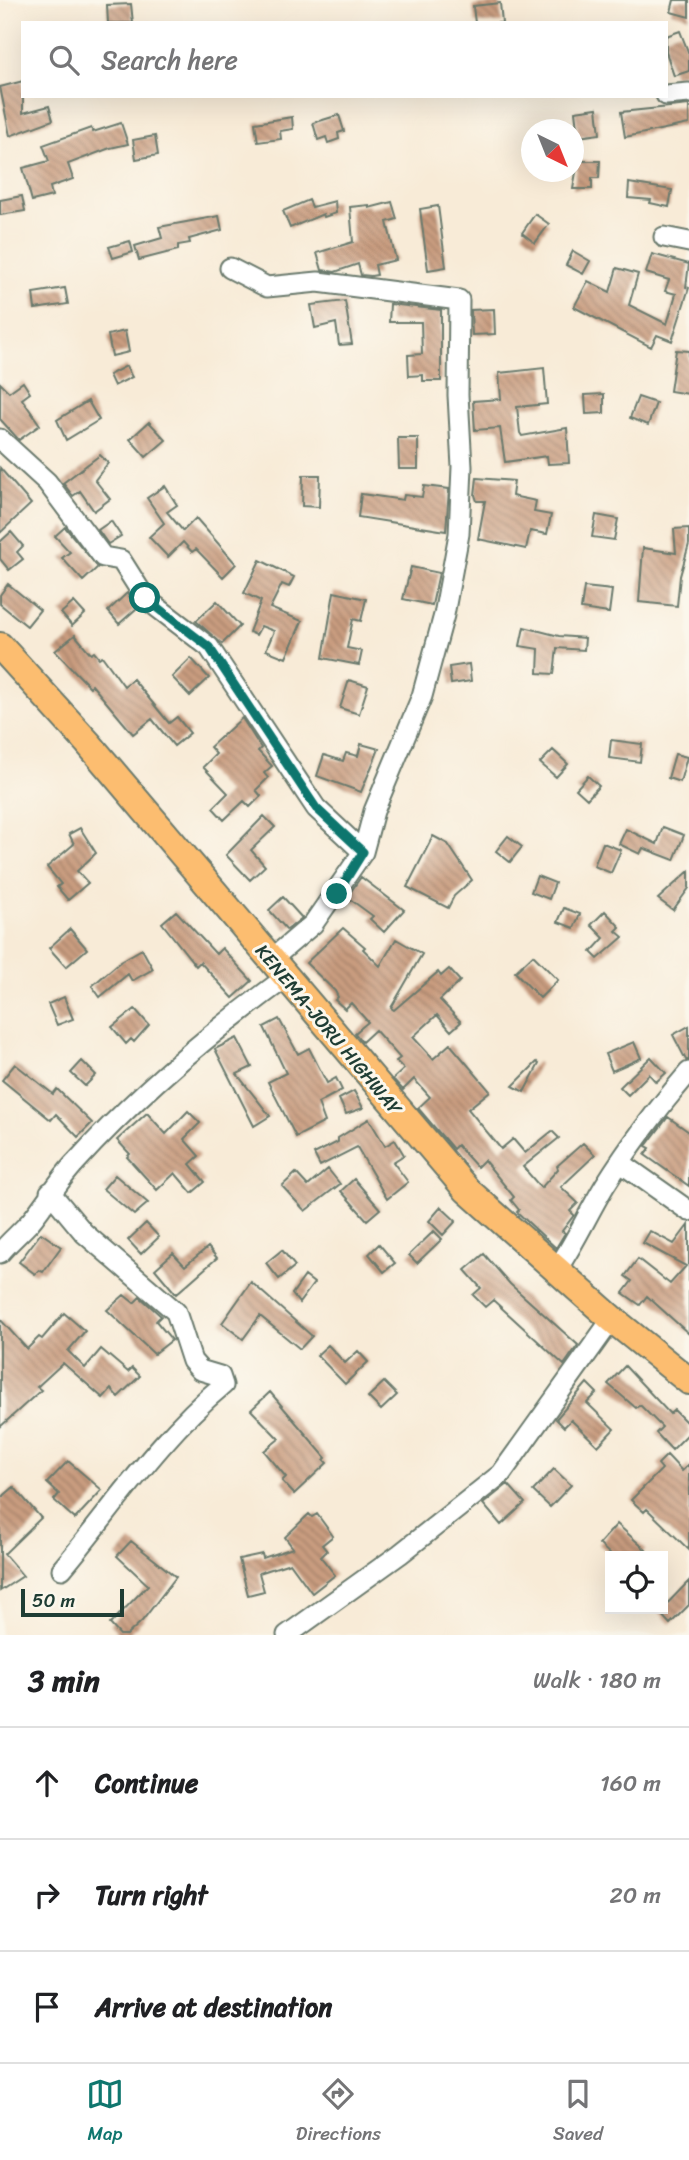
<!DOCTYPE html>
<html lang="en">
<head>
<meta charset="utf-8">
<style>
	:root { --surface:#fff; --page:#f2f2f2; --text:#202124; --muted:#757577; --line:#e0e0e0; --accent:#0f766e }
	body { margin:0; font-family:Sriracha,sans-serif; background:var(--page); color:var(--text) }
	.controls { position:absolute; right:21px; bottom:21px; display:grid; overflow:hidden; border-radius:0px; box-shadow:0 7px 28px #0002 }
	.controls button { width:63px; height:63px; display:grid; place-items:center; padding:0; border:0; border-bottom:2px solid var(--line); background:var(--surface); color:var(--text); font:35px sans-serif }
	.compass { position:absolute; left:521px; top:119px; width:63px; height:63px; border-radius:50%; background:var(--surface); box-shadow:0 7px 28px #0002; rotate:137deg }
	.scale { position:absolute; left:21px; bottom:18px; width:103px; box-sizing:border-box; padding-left:7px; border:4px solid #1f3d34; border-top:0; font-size:19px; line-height:24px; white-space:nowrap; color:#1f3d34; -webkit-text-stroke:5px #fbf7ec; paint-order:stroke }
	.stop { position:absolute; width:21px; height:21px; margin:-16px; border:5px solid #0f766e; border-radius:50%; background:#fff }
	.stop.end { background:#0f766e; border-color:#fff; box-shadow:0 2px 7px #0008 }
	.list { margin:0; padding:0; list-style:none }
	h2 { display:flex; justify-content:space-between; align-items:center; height:91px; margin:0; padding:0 28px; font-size:30px }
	h2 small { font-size:23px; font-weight:400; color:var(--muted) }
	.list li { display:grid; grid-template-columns:46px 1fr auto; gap:21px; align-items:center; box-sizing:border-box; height:112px; padding:0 28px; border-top:2px solid var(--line) }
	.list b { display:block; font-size:26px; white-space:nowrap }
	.list em { font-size:23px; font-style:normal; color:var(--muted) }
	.icon { flex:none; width:38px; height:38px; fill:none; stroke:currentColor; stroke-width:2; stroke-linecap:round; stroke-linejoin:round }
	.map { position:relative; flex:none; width:689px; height:1635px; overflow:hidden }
	.search { position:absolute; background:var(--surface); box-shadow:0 7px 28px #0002; left:21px; right:21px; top:21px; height:77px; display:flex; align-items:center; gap:18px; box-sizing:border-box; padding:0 24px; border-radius:0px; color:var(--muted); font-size:26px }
	.sheet { height:427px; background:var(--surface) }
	nav { display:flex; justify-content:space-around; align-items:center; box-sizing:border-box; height:98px; border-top:2px solid var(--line); background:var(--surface); font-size:19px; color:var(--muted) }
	nav a { display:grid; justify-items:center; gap:4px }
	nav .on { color:var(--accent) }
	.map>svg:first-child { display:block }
	.building { fill:url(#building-back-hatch) }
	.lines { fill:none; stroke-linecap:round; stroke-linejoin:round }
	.minor-casing { stroke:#6b7a6d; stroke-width:23 }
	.highway-casing { stroke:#6b7a6d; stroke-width:30 }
	.minor { stroke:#fff; stroke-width:19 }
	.highway { stroke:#fcbd6f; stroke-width:26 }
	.route { stroke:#0f766e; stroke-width:9 }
	.labels { text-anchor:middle; stroke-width:6; stroke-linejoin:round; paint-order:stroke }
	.street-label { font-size:19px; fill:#1f3d34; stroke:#fbf7ec }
</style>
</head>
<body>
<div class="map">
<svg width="689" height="1635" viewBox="0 0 689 1635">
	<defs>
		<pattern id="building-back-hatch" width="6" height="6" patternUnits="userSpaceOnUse" patternTransform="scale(1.75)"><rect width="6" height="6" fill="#c99c7f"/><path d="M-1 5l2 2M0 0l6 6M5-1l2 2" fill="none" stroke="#a38069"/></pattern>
	</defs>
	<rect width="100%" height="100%" fill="#fbf7ec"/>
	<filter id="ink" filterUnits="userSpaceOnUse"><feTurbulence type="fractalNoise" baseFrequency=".0143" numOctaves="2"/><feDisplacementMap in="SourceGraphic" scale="14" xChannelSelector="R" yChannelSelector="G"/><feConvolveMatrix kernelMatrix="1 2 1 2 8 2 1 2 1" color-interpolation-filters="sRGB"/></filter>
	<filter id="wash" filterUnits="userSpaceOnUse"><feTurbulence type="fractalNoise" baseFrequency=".00686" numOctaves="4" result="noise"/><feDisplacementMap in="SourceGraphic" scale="28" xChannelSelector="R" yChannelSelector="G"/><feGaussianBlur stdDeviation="1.57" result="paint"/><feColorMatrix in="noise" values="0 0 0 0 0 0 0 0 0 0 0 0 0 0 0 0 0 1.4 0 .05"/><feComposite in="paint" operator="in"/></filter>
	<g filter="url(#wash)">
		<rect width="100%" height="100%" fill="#f8ebd7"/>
		<g id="blocks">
			<path class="building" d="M674 0H689V17L671 12Z
				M500 3 502 23H475L473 6Z
				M131 4 133 23H108L107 5Z
				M680 31 689 54V71L674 76 666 52V36Z
				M23 81V113L49 106 53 120 10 136 0 87Z
				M689 105V124L625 137 621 112Z
				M597 108 600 134 578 137 575 111Z
				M339 115 344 131 338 133 339 139 328 143 326 137 318 140 313 123Z
				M292 117 293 129 280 131 281 139 258 142 255 123Z
				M121 123 128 144 110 148 68 164 73 179 50 187 52 196 32 201 23 168 49 161 43 145 91 128 93 132Z
				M155 136 158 155 136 159 133 140Z
				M578 161H600L599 178H592V189H573Z
				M629 183 672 190 669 207 650 203 651 200 628 198Z
				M22 196 25 211 0 215V200Z
				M309 200 312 207 335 201 336 213 324 217 323 214 290 228 283 211Z
				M392 202 397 219 387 222 396 260 375 265 377 275 371 276 361 275 358 264 335 272 322 270 317 253 353 242 350 207 369 205V208Z
				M438 206 446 267 428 270 420 209Z
				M535 214 549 224 535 243 522 233Z
				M219 216 222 230 189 239 190 243 178 245V250L139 260 135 246 162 238 159 227Z
				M130 241 133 252 113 258 109 247Z
				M573 251 590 261 583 274 566 265Z
				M652 254 689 264 686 287 689 288 672 341 657 335 651 347 574 307 588 281 610 292 617 268 638 274 629 305 667 324 676 294 665 291 669 280 646 273Z
				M65 288 68 304 35 309 33 293Z
				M345 301 352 344 339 345 336 323 315 328 311 305Z
				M390 304 441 310V381H423V375L409 376 408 355 422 354 421 322H389Z
				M494 309 495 334 472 335 471 310Z
				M125 331 129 352 112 356 108 335Z
				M676 350 689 351V394L670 391Z
				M126 366 132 377 114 386 109 375Z
				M544 368 547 404 517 407 520 433 522 436 567 428 569 463 548 464 547 456 505 462 500 428 475 430 473 401 501 399 499 373Z
				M23 382 30 393 22 399 40 425 19 440 0 419V383L9 392Z
				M604 394V413L586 414 585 395Z
				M638 397 656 403 648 425 630 418Z
				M88 401 99 420 66 440 57 420Z
				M149 422 166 440 146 457 130 439Z
				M398 438H418V469H399Z
				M100 455 108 463 95 480 110 499 94 511 80 491 73 496 63 483Z
				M0 468 31 504 0 533Z
				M303 475H320L319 507 302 506Z
				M477 478 514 481 512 496 536 501 534 512 551 515 547 534 530 531 526 549 478 539 485 501H477L475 495Z
				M165 486 177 505 167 512 183 531 196 518 236 564 223 577 196 549 192 552 183 542 168 557 149 537 164 523 147 498Z
				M424 486 449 489 446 531 358 517 361 494 403 500 404 495 422 497Z
				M596 515 618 519 614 540 592 537Z
				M111 521 121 536 108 544 98 530Z
				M65 527 98 567 83 581 62 558 70 552 55 536Z
				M689 528V544L680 576 677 606 639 602 643 548 676 553 674 529Z
				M11 532 23 546 17 552 23 559 9 570 0 559V542Z
				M260 560 294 577 289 587 282 584 270 608 302 621 286 658 266 650 274 631 261 626 256 635 249 632 261 601 244 593Z
				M411 567 439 573 432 605 403 599Z
				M8 584 40 610 27 626 0 604V595Z
				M584 587 612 590 609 613 581 609Z
				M334 592 366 599 361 621 353 619 347 648 362 651 359 665 323 658Z
				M127 593 137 608 119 624 108 611Z
				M217 601 240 626 222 644 196 621Z
				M74 602 85 614 72 626 61 613Z
				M524 627 559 636 585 638 584 650 557 648 554 674 538 673 539 649 520 646Z
				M75 635 91 654 94 652 99 658 102 656 124 686 133 679 169 723 177 717 190 733 174 746 152 719 133 734 92 685 90 687 55 651Z
				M191 658 209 678 190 696 172 677Z
				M469 664 471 681 451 684 449 667Z
				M349 680 368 686 359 714 340 708Z
				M242 718 261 748 258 751 272 766 264 773 268 778 256 790 261 796 250 807 244 801 224 820 213 808 228 793 203 767 216 754 210 747Z
				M611 740 642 744 640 762 609 758Z
				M361 744 379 749 361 792 317 776 324 755 343 761 346 753 358 756Z
				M553 750 568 764 556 777 540 763Z
				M675 754 687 757 680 782 668 778Z
				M588 776 599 786 587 799 576 789Z
				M264 816 275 827 251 850 265 866 250 880 226 855Z
				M663 827 684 835 674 860 643 848 640 854 619 844 626 829 657 844Z
				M80 828 96 853 77 871 88 883 68 900 57 887 61 884 47 867 74 844 69 834Z
				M433 836 448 844 472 880 454 896 448 908 407 887Z
				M508 836 522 847 510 862 496 851Z
				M603 843 621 850 611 873 594 866Z
				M689 871V888L673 910 658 899Z
				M537 876 555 883 549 899 531 892Z
				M361 877 404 910 384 932 370 919 373 916 347 897Z
				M283 897 302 918 287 930 269 910Z
				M564 908 580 914 574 928 558 922Z
				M176 911 216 954 222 948 252 981 233 998 200 962 196 966 162 923Z
				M605 911 620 927 616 931 623 937 598 959 591 952 604 938 591 925Z
				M343 928 365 947 363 949 380 966 396 939 422 954 391 1008 394 1010 438 972 441 976 449 969 460 981 440 1000 461 1022 451 1031 437 1015 413 1037 433 1059 450 1044 490 1091 468 1109 501 1149 513 1139 525 1153 552 1131 559 1138 523 1167 541 1188 558 1169 557 1166 583 1143 595 1155 561 1187 578 1203 570 1211 574 1215 562 1231 565 1233 556 1248 517 1212 519 1210 511 1200 514 1197 484 1160 477 1167 457 1145 453 1149 418 1108 430 1097 414 1079 403 1090 393 1079 404 1069 396 1061 400 1058 375 1030 362 1042 355 1033 368 1022 351 1003 345 1009 335 1000 338 997 335 991 306 963Z
				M70 929 87 949 66 967 49 948Z
				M142 949 153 969 132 981 128 974 100 997 92 986 121 961Z
				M533 955 558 980 540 998 515 972Z
				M64 997 73 1019 57 1025 48 1004Z
				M135 1009 149 1025 134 1042 131 1039 126 1044 112 1027Z
				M279 1019 298 1054 309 1048 327 1083 336 1078 342 1090 318 1103 325 1122 296 1137 268 1082 286 1073 264 1027Z
				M689 1026V1060H686L673 1035Z
				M237 1038 252 1067 237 1074 270 1116 254 1126 215 1049Z
				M634 1042 641 1058 612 1071 605 1054Z
				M651 1057 666 1073 656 1082 649 1074 628 1095 620 1087Z
				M82 1061 96 1075 85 1086 71 1073Z
				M537 1062 539 1064 524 1092 513 1086Z
				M15 1064 53 1094 57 1089 92 1123 78 1137 56 1114 51 1120 2 1080Z
				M354 1091 363 1108 346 1114 339 1099Z
				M188 1111 200 1123 184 1139 199 1156 190 1164 205 1182 192 1193 175 1173 157 1190 127 1157 130 1154 117 1140 147 1113 166 1134Z
				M668 1117 689 1132V1186L645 1155 650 1148 646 1146Z
				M369 1119 385 1146 395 1140 404 1155 393 1162 408 1182 387 1199 357 1147 320 1166 314 1154 338 1142V1138Z
				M328 1169 340 1184 305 1211 282 1186 296 1173 308 1186Z
				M115 1175 148 1203 134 1215 103 1189Z
				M354 1179 380 1209 367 1220 341 1191Z
				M441 1207 456 1221 443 1235 429 1221Z
				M146 1223 159 1237 141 1254 128 1240Z
				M689 1224V1334L647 1296 640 1305 623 1293 632 1281 625 1276 638 1259 670 1284 686 1266 643 1243 650 1231 674 1244Z
				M434 1231 442 1239 417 1263 409 1255Z
				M41 1233 61 1247 43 1272 39 1270 35 1274 19 1262Z
				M379 1244 395 1263 384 1272 369 1254Z
				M208 1247 217 1258 176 1294 155 1269 173 1253 185 1266Z
				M282 1250 295 1266 279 1279 266 1263Z
				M484 1254 510 1284 578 1345 564 1365 493 1300 485 1307 473 1295 481 1288 465 1270Z
				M305 1276 314 1283 299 1303 292 1294Z
				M251 1282 312 1336 300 1349 260 1316 243 1339 222 1323Z
				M124 1295 134 1303 140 1297 161 1316 156 1321 172 1340 154 1354 107 1310Z
				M64 1313 85 1331 68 1351 85 1368 101 1349 128 1372 132 1368 140 1376 118 1397 111 1389 103 1398 63 1363 37 1387 41 1390 0 1427V1319L27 1349 39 1337 42 1339Z
				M328 1345 345 1363 358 1351 368 1362 345 1384 317 1355Z
				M625 1366 670 1414 674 1410 689 1425V1433L672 1450 656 1433 662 1427 640 1405 636 1408 608 1384Z
				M384 1382 397 1395 381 1410 368 1397Z
				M587 1383 597 1393 587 1403 614 1429 598 1446 571 1420 564 1427 556 1419Z
				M270 1392 326 1458 324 1460 327 1463 294 1494 282 1481 286 1477 264 1451 279 1439 251 1410Z
				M667 1455 682 1471 689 1464V1550L647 1509 644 1512 631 1500 662 1469 658 1464Z
				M68 1461 102 1490 75 1519 54 1500 59 1494 47 1483Z
				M554 1469 571 1485 550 1507 533 1491Z
				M508 1484 525 1503 501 1525 483 1504Z
				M14 1487 41 1518 4 1554 23 1576 0 1591V1499Z
				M309 1514 312 1517 317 1514 333 1536 322 1545 327 1551 321 1557 335 1575 312 1593 290 1563 259 1573 264 1591 248 1595 239 1559 262 1554 263 1558 293 1548 285 1537Z
				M617 1524 646 1550 640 1556H612L599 1544Z
				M131 1541 176 1577 142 1621 127 1635H120L110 1624 148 1585 117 1556Z
				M689 1581V1605L670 1624 659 1612Z"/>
		</g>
	</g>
	<g filter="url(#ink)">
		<use href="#blocks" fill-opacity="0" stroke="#6b7a6d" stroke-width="2"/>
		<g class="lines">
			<g class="minor-casing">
				<path id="minor" d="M666 95 689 93
					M664 237 689 242
					M230 268 267 287 318 282 459 300 458 395 462 467 459 534 444 615 422 696 374 811 363 852 313 924 273 958
					M0 439 47 482 103 557 121 560 145 598 209 647 316 808 363 852
					M621 1163 689 1211
					M50 1192 84 1233 176 1312 192 1361 200 1370 220 1376 223 1385C160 1437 114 1507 62 1569
					M0 1253C9 1242 20 1233 30 1222 46 1203 58 1181 75 1163 139 1092 211 1032 288 976
					M557 1269C576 1241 588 1213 605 1185 630 1145 659 1107 689 1072
					M287 1635 400 1554 501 1474 612 1319"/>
			</g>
			<g class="highway-casing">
				<path id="highway" d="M0 646 88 743 467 1190 612 1319 689 1381"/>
			</g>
			<use href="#minor" class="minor"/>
			<use href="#highway" class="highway"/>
		</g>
	</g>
	<g class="lines" filter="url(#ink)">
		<path class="route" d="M145 598 209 647 316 808 363 852 337 894"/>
	</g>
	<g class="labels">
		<g class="street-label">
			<text transform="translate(329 1029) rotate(50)" y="7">KENEMA-JORU HIGHWAY</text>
		</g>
	</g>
</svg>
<div class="controls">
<button><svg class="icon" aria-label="locate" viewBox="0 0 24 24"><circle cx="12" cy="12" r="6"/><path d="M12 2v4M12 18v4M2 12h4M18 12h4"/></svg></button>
</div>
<svg class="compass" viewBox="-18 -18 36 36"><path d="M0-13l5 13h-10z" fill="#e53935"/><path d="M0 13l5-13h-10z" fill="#757577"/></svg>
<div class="scale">50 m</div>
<div class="stop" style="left:145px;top:598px"></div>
<div class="stop end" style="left:337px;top:894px"></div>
<div class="search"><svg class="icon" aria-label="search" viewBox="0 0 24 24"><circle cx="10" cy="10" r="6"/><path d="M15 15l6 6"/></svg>Search here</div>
</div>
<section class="sheet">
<h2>3 min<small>Walk · 180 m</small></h2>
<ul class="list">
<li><svg class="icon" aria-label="ahead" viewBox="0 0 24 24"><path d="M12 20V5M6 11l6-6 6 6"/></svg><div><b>Continue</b></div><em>160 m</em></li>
<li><svg class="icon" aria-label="right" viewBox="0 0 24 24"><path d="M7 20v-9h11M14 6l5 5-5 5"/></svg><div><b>Turn right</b></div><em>20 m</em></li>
<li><svg class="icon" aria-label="arrive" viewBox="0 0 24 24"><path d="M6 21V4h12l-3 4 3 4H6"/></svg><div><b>Arrive at destination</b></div></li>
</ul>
</section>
<nav>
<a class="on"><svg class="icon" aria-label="map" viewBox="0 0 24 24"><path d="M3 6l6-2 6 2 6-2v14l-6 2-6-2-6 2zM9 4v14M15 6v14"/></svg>Map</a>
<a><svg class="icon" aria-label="directions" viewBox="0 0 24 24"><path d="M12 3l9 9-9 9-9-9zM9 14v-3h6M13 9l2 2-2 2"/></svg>Directions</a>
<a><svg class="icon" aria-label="saved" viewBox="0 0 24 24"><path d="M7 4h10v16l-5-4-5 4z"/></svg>Saved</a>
</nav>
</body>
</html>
